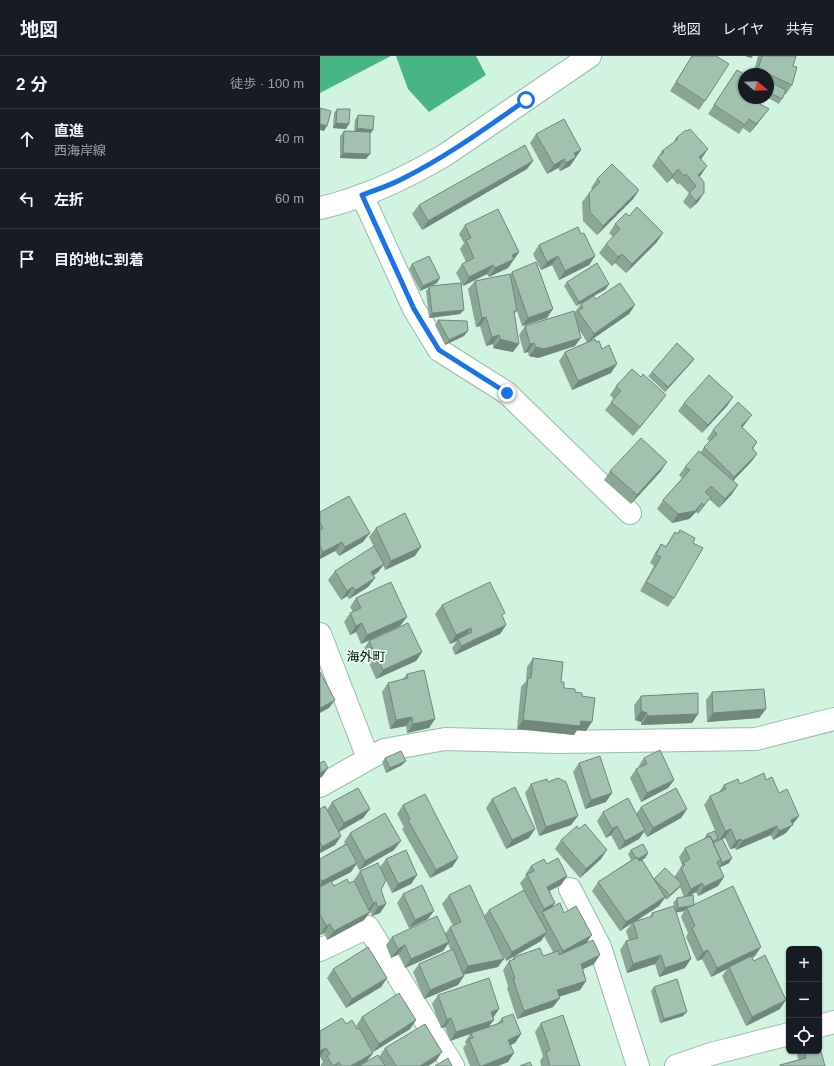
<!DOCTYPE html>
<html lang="ja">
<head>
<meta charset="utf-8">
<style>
	:root { --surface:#171b24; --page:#20242c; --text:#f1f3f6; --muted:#9ea1a6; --line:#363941 }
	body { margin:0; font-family:Arial,"Noto Sans JP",sans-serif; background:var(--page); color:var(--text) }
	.controls { position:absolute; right:12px; bottom:12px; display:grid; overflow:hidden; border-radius:6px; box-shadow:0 1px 3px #0004 }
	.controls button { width:36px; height:36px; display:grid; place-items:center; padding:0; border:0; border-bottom:1px solid var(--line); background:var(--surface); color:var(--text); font:20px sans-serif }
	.compass { position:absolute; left:418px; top:12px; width:36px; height:36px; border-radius:50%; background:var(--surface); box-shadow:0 1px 3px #0004; rotate:109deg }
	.stop { position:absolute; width:12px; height:12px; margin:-9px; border:3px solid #1a73e8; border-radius:50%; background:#fff }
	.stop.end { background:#1a73e8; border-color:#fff; box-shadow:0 1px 4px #0008 }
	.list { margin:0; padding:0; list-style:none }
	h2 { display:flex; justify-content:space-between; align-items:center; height:52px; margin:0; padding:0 16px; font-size:17px }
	h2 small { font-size:13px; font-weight:400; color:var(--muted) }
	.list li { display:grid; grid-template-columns:26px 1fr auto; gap:12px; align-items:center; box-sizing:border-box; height:60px; padding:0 16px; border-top:1px solid var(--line) }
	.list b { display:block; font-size:15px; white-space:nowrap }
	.list p { margin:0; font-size:13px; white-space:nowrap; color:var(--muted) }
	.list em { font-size:13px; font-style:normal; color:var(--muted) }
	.icon { flex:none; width:22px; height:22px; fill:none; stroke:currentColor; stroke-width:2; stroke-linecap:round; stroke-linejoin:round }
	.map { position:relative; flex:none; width:514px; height:1010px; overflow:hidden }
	header { display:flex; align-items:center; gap:24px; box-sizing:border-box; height:56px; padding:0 20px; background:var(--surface); border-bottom:1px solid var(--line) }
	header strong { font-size:19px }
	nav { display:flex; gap:22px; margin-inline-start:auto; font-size:14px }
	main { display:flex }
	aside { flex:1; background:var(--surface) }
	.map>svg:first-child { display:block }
	.water { fill:#47b585 }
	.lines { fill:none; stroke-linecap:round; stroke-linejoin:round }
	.minor-casing { stroke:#98baa8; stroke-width:24 }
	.minor { stroke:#fff; stroke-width:22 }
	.wall { fill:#8aa796; fill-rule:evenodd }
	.shaded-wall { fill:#70887a }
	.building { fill:#a0c2af; stroke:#70887a }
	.route { stroke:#1a73e8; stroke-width:5 }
	.labels { text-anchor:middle; stroke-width:3.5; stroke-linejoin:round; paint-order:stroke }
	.neighbourhood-label { font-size:13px; fill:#06130c; stroke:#e8fdf1 }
</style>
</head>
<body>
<header>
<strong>地図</strong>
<nav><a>地図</a><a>レイヤ</a><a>共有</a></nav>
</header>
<main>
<aside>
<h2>2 分<small>徒歩 · 100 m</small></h2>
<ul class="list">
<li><svg class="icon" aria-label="ahead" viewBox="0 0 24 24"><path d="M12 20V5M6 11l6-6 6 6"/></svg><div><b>直進</b><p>西海岸線</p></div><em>40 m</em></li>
<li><svg class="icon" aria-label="left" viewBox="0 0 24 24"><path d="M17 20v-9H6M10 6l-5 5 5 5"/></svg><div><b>左折</b></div><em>60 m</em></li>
<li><svg class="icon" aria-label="arrive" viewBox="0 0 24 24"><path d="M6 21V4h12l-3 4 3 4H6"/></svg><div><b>目的地に到着</b></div></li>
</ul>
</aside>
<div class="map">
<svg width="514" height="1010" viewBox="0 0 514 1010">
	<rect width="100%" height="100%" fill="#d0f4e0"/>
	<path class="water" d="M0 0H71L0 37Z
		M76 0H156L166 19 109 56 88 33Z"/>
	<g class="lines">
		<g class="minor-casing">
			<path id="minor" d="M42 139 94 253 119 294 187 337 310 457
				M0 152C45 142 86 122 125 99L270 0
				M0 578 48 702
				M0 730 64 694 125 683 239 686 436 683 514 663
				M250 833 280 891 318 1010
				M0 894 48 871 133 1010
				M499 970 514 966
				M356 1010 391 998 469 978"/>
		</g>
		<use href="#minor" class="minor"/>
	</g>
	<path class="wall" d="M372 0H396L385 45 379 54 350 35Z
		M438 0H476L473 10 472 29 466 38H465L459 48 448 42V18H433Z
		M417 14 440 48 449 53 442 62 430 77 423 72 419 78 388 58Z
		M17 53 26 73 13 72 14 57Z
		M38 59 50 78 46 103 20 102V80L24 75H34L35 64Z
		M216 78 256 101 250 110 240 115 238 112 227 118 210 87Z
		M356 82 382 102 381 103V119L379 121 378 146 370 153 363 146 369 137 359 127 358 129 352 122 347 127 332 110 342 95 353 87Z
		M213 105 207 113 102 174 92 158 99 149Z
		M277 123 319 134 313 143 277 179 263 165 262 146 269 137 272 133 271 132Z
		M309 160 337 186 306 217 295 207 292 210 279 197 286 188 293 181 289 177 295 168Z
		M145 169 199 196 188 212 169 221 167 218 143 230 136 217 142 208 146 206 140 193 144 187 139 178Z
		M261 178 275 200 269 209 239 224 232 209 221 214 213 198 219 189Z
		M92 208 117 227 110 230 140 258 109 262 106 235 109 231 100 235 89 213Z
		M192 216 227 262 202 270 197 255 194 258 193 296 173 292V288L166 290 160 270 156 271 148 233 155 225 190 219Z
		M247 226 286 233 274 240 276 243 315 249 309 258 269 285 291 317 252 334 239 305 245 296 267 286 260 275 255 290 218 302 209 300 208 296 204 297 199 279 205 270 254 257 261 248 269 243 256 250 244 230Z
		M118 264 144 280 125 289 115 269Z
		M374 303 371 307 345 336 328 320 332 316Z
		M321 321 340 347 313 380 285 354 294 343 290 339 296 330Z
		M413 341 407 350 382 377 358 355 364 347Z
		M425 368 422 372 437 386 433 393 437 398 431 406 413 425 412 438 399 452 389 443 378 458 376 456 369 463 352 467 337 453 343 444 362 422 359 419 365 411 381 396 384 391 390 386 387 383 393 374Z
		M290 415H341L311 448 284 424Z
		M0 456 43 486 19 500 15 495 0 503Z
		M56 472 95 500 65 514 63 509 58 516 53 520 55 522 48 531 29 543 27 540 21 544 8 524 15 515 55 493 49 481Z
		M360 474 373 487 354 542 348 551 320 535 334 510 330 507 335 497 341 488 346 490 355 476 357 478Z
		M36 542 80 570 41 588 36 576 30 579 24 566 30 557 33 556 30 551Z
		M122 549 182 561 186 569 180 578 135 599 132 592 137 585 130 588 115 558Z
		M49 585 102 596 96 605 56 623 43 594Z
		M213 602 241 626 244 632 255 636 262 640 266 675 257 674 254 679 197 673 201 631 206 625 207 611Z
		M87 618 115 663 109 672 87 677 86 670 70 673 62 636 68 627 83 623Z
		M392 636 446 653 439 662 387 666 386 644Z
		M321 640 378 658 372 667 321 669V666L315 664 314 649Z
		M65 702 82 709 66 717 62 706Z
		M324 702 354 724 348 732 321 746 310 722 316 713 319 712 318 711Z
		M259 707 286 746 265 753 253 716Z
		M446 724 459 737 479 760 466 777 453 784 451 779 416 794 415 792 410 793 405 782 402 783 412 802 409 807 400 811 404 821 398 830 378 840 376 836 368 840 374 849 435 900 432 902 460 953 426 970 402 920 407 913 391 921 382 903 377 905 366 881 368 877 361 861 364 855 356 856 365 912 339 921 335 908 307 917 300 894 306 885 309 884 306 875 312 867 300 875 272 835 278 826 311 804 308 798 311 794 328 797 325 802 322 804 334 823 355 822V820L362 809 359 801 365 792 384 783 387 778 397 779 384 749 390 740 399 736 404 729 420 728ZM360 831 364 841 357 842 353 847 354 850 332 857 330 861 315 865 339 850 345 842 346 844Z
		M228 726 251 769 219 780 205 737 211 728Z
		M172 743 209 782 186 793 166 752Z
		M12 746 50 753 43 762 19 776 21 780 15 789 0 797V753L7 754Z
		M83 749 138 802 132 811 110 822 82 773 84 771 77 758Z
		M321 751 367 753 361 762 327 781 324 776 319 783 299 794 291 779 286 782 277 765 283 756 316 758Z
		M259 773 281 803 260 822 235 793 241 784Z
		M30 777 74 794 39 814 36 808 31 816 11 826 14 830 29 827 36 830 34 824 40 815 60 811 66 803 97 819 91 828 72 837 61 814V834L66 848 60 857 52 860 50 855V856L44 864 7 884 4 877 0 879V803L25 788 24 786Z
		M227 808 247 820 241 829 229 835 232 851 244 857 266 887 274 908 263 913 266 925 260 934 239 941 240 942 233 951 197 963 187 932 188 930 183 914 189 905 192 904 194 901 223 900 233 896 224 880 221 885 186 905 180 894 178 911 144 918V920L138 929 104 943 93 916 99 908 131 894 128 888 123 895 85 912 79 898 71 902 66 889 72 881 125 878 130 871 133 870 122 848 129 839 164 860 169 854 208 843 200 827 206 820 205 819 211 810Z
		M83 838 108 863 89 872 77 847Z
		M13 913 67 922 61 931 26 952 7 922Z
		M334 931 363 960 340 967 331 935Z
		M118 939 173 962 169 971 178 967 182 962 201 978 195 987 191 989 188 1006 178 1010H150L143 992 146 988 145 986 150 978 130 985 125 971 121 972 112 948Z
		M42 961 96 964 90 973 53 996 49 991 53 997 47 1005 59 1001 65 992 116 1005 108 1010H1V1009L3 1006 0 1001V975L26 968 38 972 36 970Z
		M221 967 260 1010H221L220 1005 223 1000 215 976Z
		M479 995H499L505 1010H460V1009L478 1004 477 998Z"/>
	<path class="shaded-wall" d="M425 0H433L431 2Z
		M449 53 442 62 430 77 436 68Z
		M16 67 29 68 26 73 13 72Z
		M0 68 7 70 4 75 0 74Z
		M37 72 53 74 50 78 34 77Z
		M388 93 382 102 373 110 379 101Z
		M261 94 250 110 240 115 254 97Z
		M23 97 50 98 46 103 20 102Z
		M244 103 238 112 227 118 234 109Z
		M213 105 207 113 102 174 108 165Z
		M387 110 381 119 373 126 378 119Z
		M358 113 352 122 347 127 353 119Z
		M319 134 313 143 277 179 283 170Z
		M384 137 378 146 370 153 376 145Z
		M343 177 337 186 306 217 312 208Z
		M199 196 188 212 169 221 175 212 192 199Z
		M302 198 295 207 292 210 298 201Z
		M238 200 232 209 221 214 227 206Z
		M275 200 269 209 239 224 245 215Z
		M173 209 167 218 143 230 149 221Z
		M120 222 117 227 100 235 103 230Z
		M289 228 286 233 256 250 259 246Z
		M315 249 309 258 267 287 274 278Z
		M233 253 227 262 202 270 208 262Z
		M144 254 140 258 109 262 112 257Z
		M166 261 160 270 156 271 162 262Z
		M148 275 144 280 125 289 129 284Z
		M179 279 173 288 166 290 172 281Z
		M261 282 255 290 218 302 209 300 216 291Z
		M180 283 199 288 193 296 173 292Z
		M214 287 208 296 204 297 210 288Z
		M374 303 371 307 345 336 348 331Z
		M297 308 291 317 252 334 258 325Z
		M346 339 340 347 313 380 320 371Z
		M413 341 407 350 382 377 388 369Z
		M432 359 425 368 414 379 421 370Z
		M437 398 431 406 408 430 414 421Z
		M347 406 341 415 311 448 317 439Z
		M418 429 412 438 399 452 405 443Z
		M391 441 385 449 378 458 384 449Z
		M382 447 376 456 369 463 352 467 358 458Z
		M50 477 43 486 19 500 25 491Z
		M22 486 15 495 0 503V500L3 496Z
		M101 491 95 500 65 514 71 505Z
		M64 508 58 516 45 525 51 516Z
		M55 522 48 531 29 543 36 534Z
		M33 531 27 540 21 544 27 535Z
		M87 561 80 570 41 588 47 579Z
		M42 567 36 576 30 579 36 570Z
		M186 569 180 578 135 599 141 590Z
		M151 572 144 581 138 583 137 585 130 588 136 579Z
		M102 596 96 605 56 623 63 614Z
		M15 644 9 652 0 657V652Z
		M446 653 439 662 387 666 393 657Z
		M321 655 327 657 321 666 315 664Z
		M378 658 372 667 321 669 327 660Z
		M92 661 86 670 70 673 76 664Z
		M115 663 109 672 87 677 93 668Z
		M203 664 261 665 272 666 266 675 257 674 254 679 197 673Z
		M86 705 82 709 66 717 70 712Z
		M8 712 2 721 0 722V717Z
		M354 724 348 732 321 746 327 737Z
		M292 737 286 746 265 753 271 744Z
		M50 753 43 762 18 776 24 767Z
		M367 753 361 762 327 781 333 772Z
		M258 760 251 769 219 780 226 771Z
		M479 760 466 777 453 784 459 775 471 764Z
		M297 770 291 779 286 782 292 773Z
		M457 770 451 779 416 794 422 785Z
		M215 773 209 782 186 793 192 784Z
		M411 773 405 782 399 784 405 775Z
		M325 774 319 783 299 794 305 785Z
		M21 780 15 789 0 797V794L2 791Z
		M421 783 415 792 410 793 416 785Z
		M81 785 74 794 39 814 45 805Z
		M287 794 281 803 260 822 266 813Z
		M328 797 325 802 313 808 317 804Z
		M138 802 132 811 110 822 116 814Z
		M412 802 409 807 399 812 402 807Z
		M37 807 31 816 0 832V828L2 825Z
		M97 819 91 828 72 837 78 828Z
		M247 820 241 829 220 840 227 831Z
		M404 821 398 830 378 840 384 831Z
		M382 827 376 836 365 842 371 833Z
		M362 828 358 833 346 844 350 839Z
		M345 841 339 850 313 867V866L312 867 300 875 306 866Z
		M56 846 50 855 47 856 53 847Z
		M235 847 229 856H222L218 862 224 853Z
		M66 848 60 857 52 860 58 851Z
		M374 850 367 852 364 855 354 857 358 852Z
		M114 855 108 863 89 872 95 864Z
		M50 856 44 864 7 884 14 875Z
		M10 868 4 877 0 879 6 870Z
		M227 876 221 885 186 905 192 896Z
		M272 879 266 888 236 903 243 895Z
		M129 886 123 895 85 912 91 903Z
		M85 889 79 898 71 902 78 893Z
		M441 891 435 900 409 912V911L407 913 391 921 397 912Z
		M388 894 382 903 377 905 383 896Z
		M280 899 274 908 255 917 261 908Z
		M341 899 335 908 307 917 313 908Z
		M184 903 178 911 142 919 148 910Z
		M371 903 365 912 339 921 345 912Z
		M144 920 138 929 104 943 110 934Z
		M67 922 61 931 26 952 32 943Z
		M266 925 260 934 231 943 237 934Z
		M240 942 233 951 197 963 204 955Z
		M466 944 460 953 426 970 432 961Z
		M179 953 173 962 171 956Z
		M367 956 363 960 340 967 344 963Z
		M131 962 125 971 121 972 127 964Z
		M96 964 90 973 53 996 59 988Z
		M174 964 167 973 151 977 150 978 130 985 136 976Z
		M201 978 195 987 182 992 188 984Z
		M6 992 0 1001V995Z
		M122 996 116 1005 108 1010H100Z
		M53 997 46 1006 40 1010H31Z
		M194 997 188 1006 178 1010H162Z
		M19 1006 16 1010H13Z"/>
	<path class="building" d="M372 0H396L409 8 385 45 356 26Z
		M442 0H476L473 10 477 11 472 29 438 13Z
		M417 14 424 18V42H444L440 48 449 53 436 68 429 63 425 69 394 49Z
		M448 25 466 34 462 43 448 36 449 34H448Z
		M0 52 11 55 7 70 0 68Z
		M17 53H30L29 68 16 67Z
		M38 59 54 60 53 74 37 72Z
		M244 63 261 94 254 97 256 101 246 107 244 103 234 109 216 78Z
		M370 73 388 93 379 101 387 110 378 119 384 126V137L376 145 369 137 376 130 366 118 364 120 358 113 353 119 338 101 344 96 342 95 358 83 356 82 366 74 367 75Z
		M24 75 50 76V98L23 97Z
		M205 89 213 105 108 165 99 149Z
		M292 108 319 134 283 170 270 156 269 137 280 126 277 123Z
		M317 151 343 177 312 208 302 198 298 201 286 188 300 173 295 168 306 157 309 160Z
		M178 153 199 196 192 199 194 203 175 212 173 209 149 221 142 208 154 202 146 184 151 182 145 169Z
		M258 171 261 178 264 177 275 200 245 215 238 200 227 206 219 189Z
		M109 200 120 222 103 230 92 208Z
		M216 206 233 253 208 262 192 216Z
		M277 207 289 228 259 246 247 226Z
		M190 218 197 254 194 255 199 288 180 283 179 279 172 281 166 261 162 262 155 225Z
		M141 227 144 254 112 257 109 230Z
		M300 227 315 249 274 278 258 255 263 252 261 248 273 240 276 243Z
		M254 255 261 282 224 293 216 291 214 287 210 288 205 270Z
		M118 264 147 265 148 275 129 284Z
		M275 283 276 286 279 285 282 293 289 289 297 308 258 325 245 296Z
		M357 287 374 303 348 331 332 316Z
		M312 313 321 321 323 318 346 339 320 371 291 346 301 335 296 330Z
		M389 319 413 341 388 369 364 347Z
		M418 346 432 359 421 370 437 386 432 392 437 398 414 421 384 391 397 378 393 374Z
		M321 382 347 406 317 439 290 415Z
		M379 395 418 429 405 443 391 430 385 436 391 441 384 449 382 447 375 455 358 458 343 444 370 414 365 411Z
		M29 440 50 477 25 491 22 486 3 496 0 490V474L3 472 0 467V456Z
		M85 457 101 491 71 505 56 472Z
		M360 474 375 482 373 487 383 492 354 542 326 526 341 501 336 499 341 488 346 491 355 476 358 478Z
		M54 490 64 508 51 516 55 522 36 534 33 531 27 535 15 515Z
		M71 526 87 561 47 579 42 567 36 570 30 557 41 552 36 542Z
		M170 526 185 557 182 559 186 569 141 590 138 583 152 576 151 572 136 579 122 549Z
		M88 567 102 596 63 614 49 585Z
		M213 602 243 606 241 626H244V632L255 633V636L262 637V640L275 642 272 666 261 665 260 670 203 664 208 622H211Z
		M104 614 115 663 93 668 92 661 76 664 68 627 88 622 87 618Z
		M0 616 15 644 0 652Z
		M444 633 446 653 393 657 392 636Z
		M378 637V658L327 660V657L321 655V640Z
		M340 694 354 724 327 737 316 713 327 708 324 702Z
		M81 695 86 705 70 712 65 702Z
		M280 700 292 737 271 744 259 707Z
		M4 705 8 712 0 717V707Z
		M444 717 446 724 452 721 459 737 467 733 479 760 471 764 473 769 459 775 457 770 422 785 421 783 416 785 411 773 405 775 390 740 406 733 404 729 418 723 420 728Z
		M238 722 246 726 258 760 226 771 211 728 227 723 228 726Z
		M195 731 215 773 192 784 172 743Z
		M38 732 50 753 24 767 12 746Z
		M356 732 367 753 333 772 321 751Z
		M105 738 138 802 116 814 88 764 90 763 83 749Z
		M308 742 325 774 305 785 297 770 292 773 283 756Z
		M5 750 21 780 2 791 0 786V753Z
		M65 757 81 785 45 805 30 777Z
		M265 768 287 794 266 813 241 784 257 770 259 773Z
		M395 775 398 783 393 785 390 780 388 781 387 778Z
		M390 780 401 804 397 806 404 821 384 831 382 827 371 833 361 812 365 809 363 807 370 803 365 792Z
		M402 783 412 802 402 807 401 804 393 787Z
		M27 788 37 807 2 825 0 822V803Z
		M323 788 328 797 318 803 317 801 316 802 311 794Z
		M86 794 97 819 78 828 66 803Z
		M317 801 319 805 322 804 345 841 306 866 278 826Z
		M238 802 247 820 227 831 235 847 224 853 207 818 214 815 211 810 224 803 227 808Z
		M58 807 66 824 61 834 66 848 58 851 56 846 53 847 40 815Z
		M345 812 362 828 350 839 334 823Z
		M27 823 29 827 34 825 50 856 14 875 10 868 6 870 1 860H0V831L11 825 14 830Z
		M102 829 114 855 95 864 83 838Z
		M150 829 184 903 148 910 130 871 141 866 129 839Z
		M413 830 441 891 397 912 388 894 383 896 372 872 375 870 367 852Z
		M204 834 227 876 192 896 169 854Z
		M373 839 374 849 370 850 358 852 357 842Z
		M240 847 244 857 256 850 272 879 243 895 222 856Z
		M354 850 371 903 345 912 341 899 313 908 306 885 318 882 313 866 333 860 332 857Z
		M117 860 129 886 91 903 85 889 78 893 72 881Z
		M273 884 280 899 261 908 266 925 237 934 240 942 204 955 193 923H195L189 905 195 903 194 901 220 892 223 900 238 895 239 899Z
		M48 891 67 922 32 943 13 913Z
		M133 893 144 920 110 934 99 908Z
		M445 899 466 944 432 961 409 911 431 900 434 905Z
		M169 922 179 953 171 956 174 964 136 976 131 962 127 964 118 939Z
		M357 923 367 956 344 963 334 931Z
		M79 937 96 964 59 988 42 961Z
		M193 958 201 978 188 984 194 997 162 1010H160L149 983 153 982 151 977 183 966 182 962Z
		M243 959 260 1010H230L226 996 230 994 221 967Z
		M22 962 26 968 32 964 37 973 39 972 53 997 31 1010H21L19 1006 13 1010 7 1000 10 998 6 992 0 995V975Z
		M105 968 122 996 100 1010H76L65 992Z
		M499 988 505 1010H460V1009L486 1002 484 995H499Z
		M58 999 65 1010H39Z
		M128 1002 132 1010H115Z
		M210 1006 212 1010H200Z"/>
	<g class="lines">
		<path class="route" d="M187 337 119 294 94 253 42 139C55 134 69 130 82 123 126 101 166 72 206 44"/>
	</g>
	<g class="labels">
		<g class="neighbourhood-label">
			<text x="46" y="605">海外町</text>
		</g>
	</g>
</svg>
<div class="controls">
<button>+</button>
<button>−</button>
<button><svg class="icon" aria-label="locate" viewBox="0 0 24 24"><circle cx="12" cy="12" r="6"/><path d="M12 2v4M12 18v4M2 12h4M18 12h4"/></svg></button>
</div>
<svg class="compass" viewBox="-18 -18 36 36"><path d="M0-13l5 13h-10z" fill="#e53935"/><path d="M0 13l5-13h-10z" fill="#9ea1a6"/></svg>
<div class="stop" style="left:206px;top:44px"></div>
<div class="stop end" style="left:187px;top:337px"></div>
</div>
</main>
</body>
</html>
